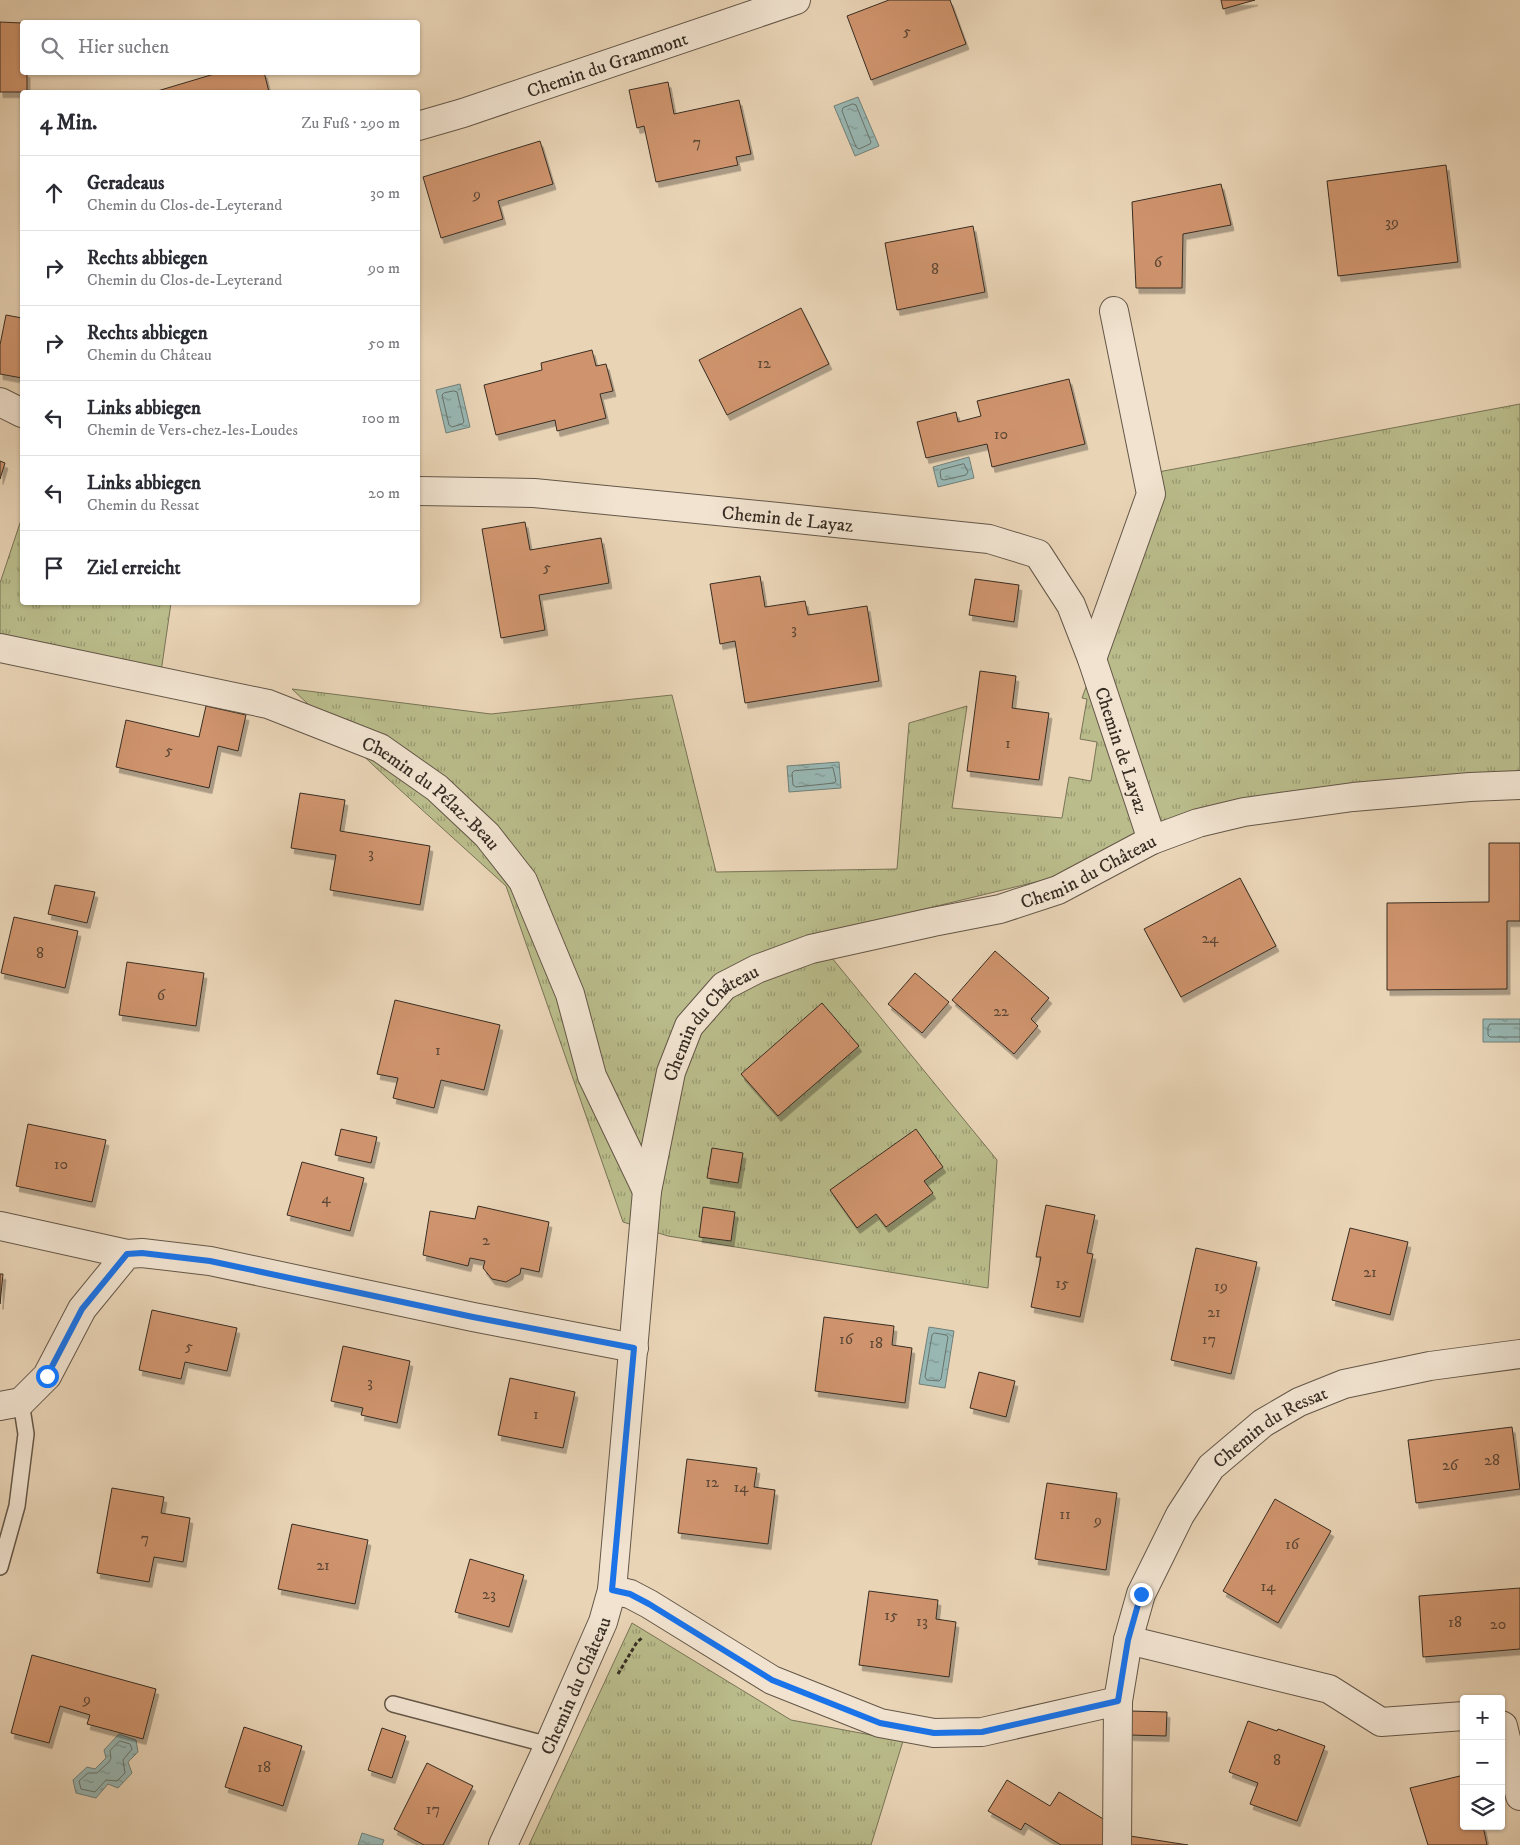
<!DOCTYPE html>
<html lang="de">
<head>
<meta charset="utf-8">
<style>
	:root { --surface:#fff; --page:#f2f2f3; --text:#2b2b33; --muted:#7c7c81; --line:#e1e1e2 }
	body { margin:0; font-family:"IM FELL DW Pica",serif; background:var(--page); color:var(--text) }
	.controls { position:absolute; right:15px; bottom:15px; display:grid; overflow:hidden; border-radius:5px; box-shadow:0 1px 4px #0004 }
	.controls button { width:45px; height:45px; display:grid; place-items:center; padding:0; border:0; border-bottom:1px solid var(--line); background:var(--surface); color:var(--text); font:25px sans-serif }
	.stop { position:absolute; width:15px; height:15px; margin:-11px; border:4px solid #1a73e8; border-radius:50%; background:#fff }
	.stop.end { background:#1a73e8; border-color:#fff; box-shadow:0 1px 5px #0008 }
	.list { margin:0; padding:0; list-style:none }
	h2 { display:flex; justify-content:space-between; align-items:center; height:65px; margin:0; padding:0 20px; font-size:21px }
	h2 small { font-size:16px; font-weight:400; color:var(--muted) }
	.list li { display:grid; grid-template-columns:32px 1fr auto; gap:15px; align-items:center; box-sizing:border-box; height:75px; padding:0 20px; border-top:1px solid var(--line) }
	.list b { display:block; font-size:19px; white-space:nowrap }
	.list p { margin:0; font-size:16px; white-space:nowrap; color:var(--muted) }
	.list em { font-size:16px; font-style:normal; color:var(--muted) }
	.icon { flex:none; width:28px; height:28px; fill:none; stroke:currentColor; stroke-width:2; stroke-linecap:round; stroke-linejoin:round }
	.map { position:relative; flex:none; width:1520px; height:1845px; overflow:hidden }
	.search { position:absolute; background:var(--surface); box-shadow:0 1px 4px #0004; left:20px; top:20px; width:400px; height:55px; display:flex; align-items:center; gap:12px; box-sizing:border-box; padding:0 18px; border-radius:5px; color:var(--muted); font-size:19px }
	.panel { position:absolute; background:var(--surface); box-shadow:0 1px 4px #0004; left:20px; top:90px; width:400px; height:515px; border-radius:5px }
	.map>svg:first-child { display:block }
	.grass { fill:url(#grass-tufts); stroke:#787457 }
	.water { fill:url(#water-ripples); stroke:#718079 }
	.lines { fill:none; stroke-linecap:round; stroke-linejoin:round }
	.shore { stroke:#68726b; stroke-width:1 }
	.building { fill:#cf946d; stroke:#372d23; filter:url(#shadow) }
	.service-casing { stroke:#645748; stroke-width:18 }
	.minor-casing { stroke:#645748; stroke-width:30 }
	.path { stroke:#372d23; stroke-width:3; stroke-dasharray:4 2.5; stroke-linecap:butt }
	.service { stroke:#f1e3d0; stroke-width:15 }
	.minor { stroke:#f1e3d0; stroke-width:28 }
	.route { stroke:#1a73e8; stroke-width:6 }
	.labels { text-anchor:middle; stroke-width:4.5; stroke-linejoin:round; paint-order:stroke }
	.number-label { font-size:16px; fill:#5d4736 }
	.street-label { font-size:19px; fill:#372d23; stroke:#f1e3d0 }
</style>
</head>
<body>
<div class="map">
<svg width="1520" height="1845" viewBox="0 0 1520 1845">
	<defs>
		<pattern id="grass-tufts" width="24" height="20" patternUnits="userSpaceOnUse" patternTransform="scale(1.25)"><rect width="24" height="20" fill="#babc8b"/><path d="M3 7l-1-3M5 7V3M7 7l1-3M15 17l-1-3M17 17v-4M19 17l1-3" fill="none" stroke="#989971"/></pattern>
		<pattern id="water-ripples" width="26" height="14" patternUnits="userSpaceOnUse" patternTransform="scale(1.25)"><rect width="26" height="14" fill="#98b7b3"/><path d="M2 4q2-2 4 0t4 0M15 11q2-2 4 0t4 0" fill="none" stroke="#7d9591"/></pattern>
		<filter id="shadow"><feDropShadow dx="3" dy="5.5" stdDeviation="0" flood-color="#0004"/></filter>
	</defs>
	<rect width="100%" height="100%" fill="#e9d4b6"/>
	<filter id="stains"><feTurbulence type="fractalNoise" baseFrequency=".004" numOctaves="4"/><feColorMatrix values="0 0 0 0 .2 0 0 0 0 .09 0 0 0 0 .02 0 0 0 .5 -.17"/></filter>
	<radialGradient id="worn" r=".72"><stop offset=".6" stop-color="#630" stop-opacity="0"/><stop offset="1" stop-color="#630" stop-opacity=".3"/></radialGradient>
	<path class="grass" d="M1520 404V773L1483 775 1271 794 1157 823 1094 673 1135 833 1052 878 814 936 997 1160 988 1288 668 1236 623 1222 506 886 387 778 292 689 491 714 672 695 716 872 897 869 909 723 967 706 952 808 1062 818 1069 777 1091 781 1097 742 1080 739 1087 699 1082 698 1093 668 1153 473Z
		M22 517V602L171 603 161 672 0 635V583Z
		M632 1623 791 1720 903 1741 871 1845H529Z"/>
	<path class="water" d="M858 97 879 146 855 156 834 106Z
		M460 384 470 427 446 433 436 390Z
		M969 457 974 478 938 487 933 467Z
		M839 762 841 788 789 792 787 766Z
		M1483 1019H1520V1042H1483Z
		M929 1327 954 1331 945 1388 919 1384Z
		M119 1734 136 1740 138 1752 128 1762 132 1773 118 1788 108 1784 96 1798 76 1793 73 1780 87 1767 95 1769 106 1758 104 1750Z
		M362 1833 384 1840 382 1845H358Z"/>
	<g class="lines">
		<path class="shore" d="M853 104 856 105 871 142 870 144 859 149 856 147 842 111 843 108Z
			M454 391 457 392 464 422 462 424 452 427 449 425 442 395 444 393Z
			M964 464 968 472 966 475 944 480 941 479 940 472 941 470Z
			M833 768 836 781 834 783 796 787 793 785 792 773 794 771Z
			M1520 1024H1490L1488 1027V1035L1490 1037H1520
			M935 1333 946 1335 948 1337 941 1379 939 1381 927 1380 925 1377 932 1335Z
			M120 1741 130 1744 132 1749 123 1760 125 1773 117 1781 106 1780 95 1792 81 1789 79 1781 88 1773H97L109 1762 111 1758 110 1751Z"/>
	</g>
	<path class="building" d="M889 0H950L966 44 871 80 847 16Z
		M1221 0H1255L1223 9Z
		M0 22 22 23V72H27V92H0Z
		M221 72H264L269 92H154Z
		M668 82 674 114 739 100 751 154 736 157 738 165 656 182 644 126 637 128 629 90Z
		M540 141 553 184 498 201 503 219 441 238 423 177Z
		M1446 165 1458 262 1338 276 1327 181Z
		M1221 184 1231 225 1183 234 1182 288H1136L1132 202Z
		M973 226 985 292 897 310 885 243Z
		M801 308 829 364 727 415 699 360Z
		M6 315 22 318V378L0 374V345Z
		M592 350 596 366 606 364 613 391 600 394 606 418 557 431 555 420 496 435 484 385 542 370 541 363Z
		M1069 379 1085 444 992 467 987 444 926 458 917 422 956 412 958 422 981 416 977 401Z
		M0 461 5 463 0 479Z
		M525 522 530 550 601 538 609 583 539 595 545 630 501 638 482 529Z
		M760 576 765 607 805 601 808 615 867 606 879 681 745 703 735 641 720 644 710 584Z
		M975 579 1019 585 1014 622 969 615Z
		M980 671 1016 676 1012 708 1049 713 1039 780 967 771Z
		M206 706 246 715 238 751 218 746 209 788 116 767 126 720 199 737Z
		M300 793 345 800 340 831 430 846 420 905 330 890 336 855 291 848Z
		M1489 843H1520V921H1507V989L1387 990V903L1489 902Z
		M1240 878 1276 946 1181 997 1144 929Z
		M55 885 95 892 87 923 48 914Z
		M14 917 78 931 65 988 1 973Z
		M995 951 1049 998 1031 1019 1038 1026 1014 1054 952 1000Z
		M127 962 204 973 196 1026 119 1015Z
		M915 973 949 1002 922 1033 888 1004Z
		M395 1000 500 1025 484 1090 441 1080 434 1108 393 1098 398 1078 377 1074Z
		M822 1003 859 1046 778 1116 741 1074Z
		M28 1124 106 1140 92 1202 16 1186Z
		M341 1129 377 1137 371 1163 335 1155Z
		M916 1129 943 1167 924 1181 933 1193 886 1227 876 1214 857 1228 830 1190Z
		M712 1148 743 1153 738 1183 707 1178Z
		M302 1162 364 1178 350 1231 287 1215Z
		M1046 1205 1095 1215 1087 1253 1093 1254 1080 1317 1031 1307 1041 1257H1036Z
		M478 1206 549 1222 539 1272 521 1268 520 1274 506 1282 492 1279 483 1268 485 1261 470 1258 468 1266 423 1255 430 1211 475 1219Z
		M703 1207 735 1212 731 1241 699 1237Z
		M1350 1228 1408 1242 1390 1315 1332 1300Z
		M1196 1248 1257 1262 1231 1374 1171 1360Z
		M0 1274H3L0 1304Z
		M152 1310 237 1328 227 1371 185 1362 181 1379 139 1370Z
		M824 1317 894 1326 892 1345 912 1348 905 1403 815 1391Z
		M343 1346 410 1361 397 1423 361 1415 363 1408 331 1401Z
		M979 1372 1015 1381 1006 1417 970 1408Z
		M510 1378 575 1392 563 1448 498 1435Z
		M1512 1427 1520 1489 1416 1503 1408 1440Z
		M687 1459 757 1468 754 1487 775 1490 768 1544 678 1533Z
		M1047 1483 1117 1493 1106 1570 1035 1559Z
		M112 1488 164 1497 161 1513 190 1518 183 1562 154 1557 149 1582 97 1573Z
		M1275 1499 1331 1531 1278 1623 1223 1591Z
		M292 1524 368 1540 355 1604 278 1589Z
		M470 1559 524 1575 509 1627 455 1612Z
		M1520 1588V1649L1423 1657 1419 1596Z
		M869 1591 938 1600 936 1619 956 1622 949 1677 859 1665Z
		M32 1655 156 1689 143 1739 87 1724 90 1715 60 1706 49 1743 11 1733Z
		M1130 1711 1167 1712 1166 1736 1130 1735Z
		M1248 1721 1277 1731 1278 1729 1325 1746 1297 1821 1250 1804 1258 1783 1229 1772Z
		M244 1727 302 1746 283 1806 225 1787Z
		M382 1728 406 1736 392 1778 368 1770Z
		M427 1763 473 1786 443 1845H424L394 1829Z
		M1464 1775V1826H1483L1487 1845H1428L1410 1788Z
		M1007 1780 1050 1806 1059 1792 1118 1828 1107 1845H1061L1025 1823 1021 1830 988 1811Z
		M1130 1836 1188 1845H1129Z"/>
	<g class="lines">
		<g class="service-casing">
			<path id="service" d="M0 1567 17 1506 26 1434 21 1402
				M393 1704 549 1745"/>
		</g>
		<g class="minor-casing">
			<g id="minor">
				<path id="s1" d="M418 126 463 113 796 0"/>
				<path d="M0 402 22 413"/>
				<path id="s2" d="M418 491 534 493 778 517 989 539 1038 554 1071 605 1092 659 1152 840"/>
				<path id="s3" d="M0 648 268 704 380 748 437 788 487 835 523 881 570 994 592 1076 647 1191"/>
				<path d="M1092 659 1151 494 1114 311"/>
				<path d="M0 1226 127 1254"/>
				<path d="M0 1406 21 1402 47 1376 82 1309 127 1254 142 1253 210 1261 473 1317 634 1348"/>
				<path d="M612 1590 630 1594 649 1604 772 1680 880 1723 934 1733 982 1732 1118 1701"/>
				<path d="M1128 1640 1329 1689 1381 1722 1464 1716"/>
				<path d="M1501 1725 1503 1726 1520 1796"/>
				<path id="s4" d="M503 1845 549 1745 603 1622 612 1590 647 1191 671 1072 689 1026 724 986 757 969 811 949 933 922 1000 909 1058 890 1152 840 1198 823 1244 812 1353 797 1470 787 1520 785"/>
				<path id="s5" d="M1117 1845 1118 1701 1128 1640 1141 1594 1180 1515 1211 1467 1263 1423 1299 1402 1344 1384 1430 1366 1520 1354"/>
			</g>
		</g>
		<path class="path" d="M618 1674 637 1642 642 1638"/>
		<use href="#service" class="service"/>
		<use href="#minor" class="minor"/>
	</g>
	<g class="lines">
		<path class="route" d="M47 1376 82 1309 127 1254 142 1253 210 1261 473 1317 634 1348 612 1590 630 1594 649 1604 772 1680 880 1723 934 1733 982 1732 1118 1701 1128 1640 1141 1594"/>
	</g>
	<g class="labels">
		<g class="number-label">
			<text x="907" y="36">5</text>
			<text x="697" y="147">7</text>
			<text x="477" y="199">9</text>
			<text x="1392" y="227">39</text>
			<text x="1158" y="267">6</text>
			<text x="935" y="274">8</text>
			<text x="764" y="368">12</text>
			<text x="1001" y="439">10</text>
			<text x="547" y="572">5</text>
			<text x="794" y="634">3</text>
			<text x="1008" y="748">1</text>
			<text x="169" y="755">5</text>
			<text x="371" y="858">3</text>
			<text x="1210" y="943">24</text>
			<text x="40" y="958">8</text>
			<text x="161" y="1000">6</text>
			<text x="1001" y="1016">22</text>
			<text x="438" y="1055">1</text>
			<text x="61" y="1169">10</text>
			<text x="326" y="1203">4</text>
			<text x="486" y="1245">2</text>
			<text x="1370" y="1277">21</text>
			<text x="1062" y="1288">15</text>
			<text x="1221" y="1291">19</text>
			<text x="1214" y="1317">21</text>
			<text x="846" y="1344">16</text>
			<text x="1209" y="1344">17</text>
			<text x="876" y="1348">18</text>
			<text x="189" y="1351">5</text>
			<text x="370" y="1387">3</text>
			<text x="536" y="1419">1</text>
			<text x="1492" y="1465">28</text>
			<text x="1450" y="1470">26</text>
			<text x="712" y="1487">12</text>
			<text x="741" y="1492">14</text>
			<text x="1065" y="1519">11</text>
			<text x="1098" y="1525">9</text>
			<text x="145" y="1543">7</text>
			<text x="1292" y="1549">16</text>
			<text x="323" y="1570">21</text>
			<text x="1268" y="1591">14</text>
			<text x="489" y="1599">23</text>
			<text x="891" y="1620">15</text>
			<text x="922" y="1626">13</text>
			<text x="1455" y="1627">18</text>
			<text x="1498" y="1629">20</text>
			<text x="87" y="1704">9</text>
			<text x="1277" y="1765">8</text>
			<text x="264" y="1772">18</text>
			<text x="433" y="1814">17</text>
		</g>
		<g class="street-label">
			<text dy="7" stroke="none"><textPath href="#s1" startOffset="199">Chemin du Grammont</textPath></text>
			<text dy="7" stroke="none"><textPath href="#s2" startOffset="371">Chemin de Layaz</textPath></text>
			<text dy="7" stroke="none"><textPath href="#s2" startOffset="839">Chemin de Layaz</textPath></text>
			<text dy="7" stroke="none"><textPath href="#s3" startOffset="462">Chemin du Pélaz-Beau</textPath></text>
			<text dy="7" stroke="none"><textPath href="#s4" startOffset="1286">Chemin du Château</textPath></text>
			<text dy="7" stroke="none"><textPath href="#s4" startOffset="865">Chemin du Château</textPath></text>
			<text dy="7" stroke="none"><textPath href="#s5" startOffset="471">Chemin du Ressat</textPath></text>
			<text dy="7" stroke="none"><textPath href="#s4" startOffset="175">Chemin du Château</textPath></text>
		</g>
	</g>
	<rect width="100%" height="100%" filter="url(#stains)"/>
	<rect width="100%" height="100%" fill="url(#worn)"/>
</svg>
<div class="controls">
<button>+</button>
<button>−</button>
<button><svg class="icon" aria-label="layers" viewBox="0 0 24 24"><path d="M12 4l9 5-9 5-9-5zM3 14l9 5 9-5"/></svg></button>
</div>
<div class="stop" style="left:47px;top:1376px"></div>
<div class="stop end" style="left:1141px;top:1594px"></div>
<div class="search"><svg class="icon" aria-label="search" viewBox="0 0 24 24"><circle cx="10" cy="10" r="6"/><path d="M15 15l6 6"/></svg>Hier suchen</div>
<section class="panel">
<h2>4 Min.<small>Zu Fuß · 290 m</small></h2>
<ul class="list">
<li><svg class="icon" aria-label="ahead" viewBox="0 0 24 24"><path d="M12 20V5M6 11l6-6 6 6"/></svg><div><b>Geradeaus</b><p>Chemin du Clos-de-Leyterand</p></div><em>30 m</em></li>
<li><svg class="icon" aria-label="right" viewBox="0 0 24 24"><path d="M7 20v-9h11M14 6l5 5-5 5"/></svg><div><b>Rechts abbiegen</b><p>Chemin du Clos-de-Leyterand</p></div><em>90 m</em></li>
<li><svg class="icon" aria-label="right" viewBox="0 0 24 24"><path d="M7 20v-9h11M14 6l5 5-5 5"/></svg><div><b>Rechts abbiegen</b><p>Chemin du Château</p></div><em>50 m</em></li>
<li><svg class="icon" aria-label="left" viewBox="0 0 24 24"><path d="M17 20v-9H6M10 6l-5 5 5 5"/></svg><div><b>Links abbiegen</b><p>Chemin de Vers-chez-les-Loudes</p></div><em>100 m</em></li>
<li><svg class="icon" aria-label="left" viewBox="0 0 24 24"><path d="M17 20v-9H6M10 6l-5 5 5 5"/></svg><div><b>Links abbiegen</b><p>Chemin du Ressat</p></div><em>20 m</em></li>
<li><svg class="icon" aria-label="arrive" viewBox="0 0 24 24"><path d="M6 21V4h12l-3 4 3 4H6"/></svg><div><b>Ziel erreicht</b></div></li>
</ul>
</section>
</div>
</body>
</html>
